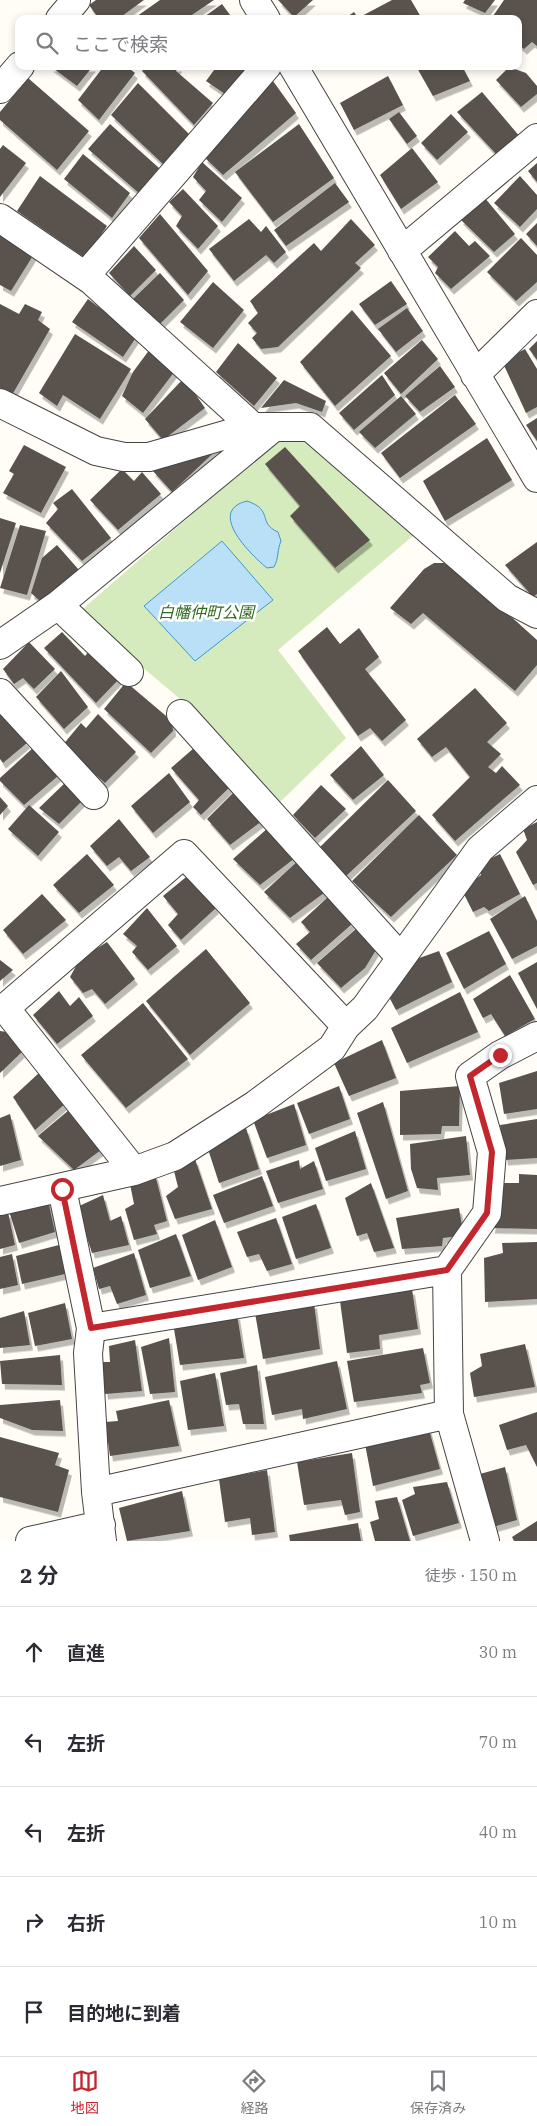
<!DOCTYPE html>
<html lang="ja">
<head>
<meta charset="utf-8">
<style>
	:root { --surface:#fff; --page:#f7f7f7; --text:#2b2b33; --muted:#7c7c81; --line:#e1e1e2; --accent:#c4262e }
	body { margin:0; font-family:"IBM Plex Serif","Noto Sans JP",serif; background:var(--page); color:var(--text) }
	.stop { position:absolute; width:15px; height:15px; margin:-11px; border:4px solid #c4262e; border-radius:50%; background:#fff }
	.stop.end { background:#c4262e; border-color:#fff; box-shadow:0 1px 5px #0008 }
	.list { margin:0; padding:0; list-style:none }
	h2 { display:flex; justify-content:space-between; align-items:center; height:65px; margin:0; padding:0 20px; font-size:21px }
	h2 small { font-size:16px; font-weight:400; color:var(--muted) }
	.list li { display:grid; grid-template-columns:32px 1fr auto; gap:15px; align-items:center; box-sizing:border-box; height:90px; padding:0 20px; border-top:1px solid var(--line) }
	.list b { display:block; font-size:19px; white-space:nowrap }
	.list em { font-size:16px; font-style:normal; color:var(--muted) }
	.icon { flex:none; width:28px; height:28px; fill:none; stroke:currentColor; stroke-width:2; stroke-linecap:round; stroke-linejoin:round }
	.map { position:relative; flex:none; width:537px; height:1541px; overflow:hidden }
	.search { position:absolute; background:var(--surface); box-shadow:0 2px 8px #0003; left:15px; right:15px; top:15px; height:55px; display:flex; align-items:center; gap:12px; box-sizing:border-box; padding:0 18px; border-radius:10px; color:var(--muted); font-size:19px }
	.sheet { height:515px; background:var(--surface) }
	nav { display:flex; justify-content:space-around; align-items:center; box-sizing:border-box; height:70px; border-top:1px solid var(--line); background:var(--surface); font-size:14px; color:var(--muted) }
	nav a { display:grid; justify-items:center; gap:2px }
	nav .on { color:var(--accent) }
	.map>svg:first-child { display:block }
	.green { fill:#d5ebbd }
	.water { fill:#b9e0f7; stroke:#3f96cf }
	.building { fill:#5a524d; filter:url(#shadow) }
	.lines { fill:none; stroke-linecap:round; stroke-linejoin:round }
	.minor-casing { stroke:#444; stroke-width:30 }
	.minor { stroke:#fff; stroke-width:28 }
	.route { stroke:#c4262e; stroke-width:6 }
	.labels { text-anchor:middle; stroke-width:5; stroke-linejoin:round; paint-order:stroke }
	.park-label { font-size:16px; font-style:italic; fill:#2f6b1f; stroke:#fff }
</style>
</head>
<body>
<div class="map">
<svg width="537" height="1541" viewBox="0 0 537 1541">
	<defs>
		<filter id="shadow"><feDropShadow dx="3" dy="5.5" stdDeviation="0" flood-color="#0004"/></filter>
	</defs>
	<rect width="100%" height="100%" fill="#fffdf5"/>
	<path class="green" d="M280 438 307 441 414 535 278 650 346 738 279 803 192 709 78 613Z"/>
	<path class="water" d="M247 501C274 510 257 523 278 532L281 541C277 550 279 558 274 567L267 568C251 555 206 511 247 501Z
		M222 541 273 600 195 661 144 606Z"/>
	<path class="building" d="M96 0H144L118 19H99L89 5Z
		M160 0H214L186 19H133Z
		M278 0H313L294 17Z
		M392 0H411L422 19H344L354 12 358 18Z
		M465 0H495L485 13 463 3Z
		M504 0H537V46L532 42 524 49 518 44V19H491Z
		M222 4 233 19H201Z
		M50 66H93L77 86Z
		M104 66H126L135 73 99 120 78 100Z
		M146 66H179L176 71 213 103 194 125 142 71Z
		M217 66H250L225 94 206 81Z
		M416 66H462L470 81 433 96Z
		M509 67 526 73 537 86V94L521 107 496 80Z
		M388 76 403 105 354 130 340 103Z
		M28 78 89 131 57 170 0 120V112Z
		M273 81 296 113 223 175 204 157Z
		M138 83 189 134 164 165 111 115Z
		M482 92 521 138 497 155 457 112Z
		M399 112 417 136 407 144 389 119Z
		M451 114 468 132 437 160 421 143Z
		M110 124 159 168 140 194 88 149Z
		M299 124 334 178 273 222 235 172Z
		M3 145 26 163 0 197V149Z
		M412 148 438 182 401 209 380 175Z
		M83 154 130 193 112 218 64 179Z
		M202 162 242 198 222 222 199 200 206 191 193 177Z
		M537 163V182L528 171Z
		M40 176 107 226 85 258 17 211Z
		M520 176 537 195V209L520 227 494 203Z
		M335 183 349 202 286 246 274 230Z
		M183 189 218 226 198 249 176 226 182 216 169 202Z
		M484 197 515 234 494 252 460 219Z
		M160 214 208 271 188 295 139 238Z
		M249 219 261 232 266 226 286 252 274 263 266 255 234 281 209 249Z
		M351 219 375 245 355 263 361 268 278 347 261 349 252 338 257 333 248 323 258 313 250 301 314 243 321 251Z
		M537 223V246L526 234Z
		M455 231 469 246 475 241 490 256 451 289 435 273 438 267 428 257Z
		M0 233 34 254 11 291 0 285Z
		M521 238 537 255V282L516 301 487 272Z
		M134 246 156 270 130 296 109 273Z
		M160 273 184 300 158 326 132 300Z
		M391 281 407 304 375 325 359 304Z
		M213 282 244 310 213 348 180 322Z
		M88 299 137 336 123 357 72 322Z
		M0 304 19 314 25 304 42 312 38 320 50 329 12 395 0 388Z
		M407 308 423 331 396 352 378 329Z
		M352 310 391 356 335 406 300 362Z
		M75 334 131 369 100 419 63 395 57 406 39 393Z
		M422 340 438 359 401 394 384 373Z
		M537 341V360L529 349Z
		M238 343 277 378 254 406 216 372Z
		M150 349 175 371 143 413 122 396 133 372Z
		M525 349 537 369V407L526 413 502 361Z
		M440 366 455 387 420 412 405 396Z
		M382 375 395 395 354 430 339 413Z
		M184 378 205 408 163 440 145 419Z
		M284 380 326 401 322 412 296 403 261 408Z
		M455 395 476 424 400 478 381 453Z
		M401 396 416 414 375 448 359 432Z
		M537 418V441L526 425Z
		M487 438 512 480 445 521 423 481Z
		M224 443 172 492 152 470Z
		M24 445 66 467 41 513 3 493 14 474 9 471Z
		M285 447 370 540 335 568 290 516 300 506 265 464Z
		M122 469 134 481 142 472 161 494 118 530 90 500Z
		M72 489 111 538 82 561 46 523 58 509 53 503Z
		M0 518 16 523 0 573Z
		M20 525 46 531 27 595 0 588Z
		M537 542V594L533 597 505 565Z
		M57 545 79 570 41 602 31 593 42 558Z
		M434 563H444L478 587 537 640V665L515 691 423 613 411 624 390 608 424 569Z
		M327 627 340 644 359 628 379 657 365 669 406 720 382 741 370 728 358 736 298 651Z
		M62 632 85 656 90 650 120 678 96 703 44 648Z
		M29 642 55 669 34 689 23 678 14 684 3 669Z
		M61 671 88 707 64 729 36 697Z
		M126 682 172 721 173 731 151 753 104 709Z
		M475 688 507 723 487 742 501 754 488 767 496 773 502 766 520 785 455 841 432 815 470 777 446 747 432 757 417 739Z
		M0 714 27 743 3 763 0 759Z
		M98 714 136 752 105 783 62 746 81 723 86 728Z
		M361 746 384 775 353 800 330 775Z
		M34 747 58 776 24 805 0 781V778Z
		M194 748 233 784 201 815 193 807 199 800 171 768Z
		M169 773 190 802 153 833 131 806Z
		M388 780 416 811 345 877 319 848Z
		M66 782 82 801 59 824 39 808Z
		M321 785 346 809 315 838 293 815Z
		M239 787 266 818 230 845 207 819Z
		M0 797 8 806 0 815Z
		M29 805 59 832 38 856 8 829Z
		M419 815 457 855 391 917 352 881Z
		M119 819 150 857 131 871 119 857 107 866 90 846Z
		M537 822V883L533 885 516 852 527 840 523 829Z
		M269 827 295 858 260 885 233 859Z
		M87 854 114 885 79 913 53 885Z
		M500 854 520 894 489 911 484 907 473 912 462 890 481 875 479 864Z
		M299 860 324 893 290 918 264 892Z
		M191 873 216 908 181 940 168 925 178 914 163 896Z
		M42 894 66 920 23 954 3 930Z
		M525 896 537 921V946L512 959 490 919Z
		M328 897 352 924 311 960 296 944 310 932 301 922Z
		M147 908 177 946 148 970 132 952 137 946 123 934Z
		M356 929 376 950 365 968 341 988 317 963Z
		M489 931 506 964 464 989 446 953Z
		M107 942 135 979 105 1004 92 989 83 993 70 977 80 959Z
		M206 949 250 1003 190 1055 146 1001Z
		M439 951 452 982 396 1010 386 991 397 975 410 971 408 962Z
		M0 960 13 970 0 981Z
		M537 962V1009L518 973Z
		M510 975 535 1019 505 1036 491 1014 483 1018 473 999Z
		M59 991 70 1006 79 997 93 1016 57 1044 33 1015Z
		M460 992 478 1032 407 1063 391 1028Z
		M143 1003 188 1059 126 1108 81 1055Z
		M0 1031 7 1032 22 1052 0 1073Z
		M382 1040 396 1078 349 1096 334 1063Z
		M537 1071V1109L504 1114 499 1083Z
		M40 1072 66 1103 35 1130 13 1097Z
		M339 1086 350 1119 309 1134 297 1103Z
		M460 1086 459 1126H442L441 1134 400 1135V1091Z
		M383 1102 408 1191 386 1199 357 1113Z
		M294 1104 306 1145 267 1158 253 1120Z
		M69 1110 101 1150 74 1170 38 1136Z
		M10 1114 21 1160 0 1166V1118Z
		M537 1119V1158L505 1160 500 1125Z
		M246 1128 259 1169 219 1183 207 1146Z
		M355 1131 366 1169 326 1181 315 1148Z
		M466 1136 470 1175 437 1178 438 1190 417 1188 411 1169 410 1144Z
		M195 1159 212 1209 175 1219 166 1196 178 1187 173 1167Z
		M299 1160 300 1169 314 1161 323 1189 278 1203 266 1171Z
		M155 1174 167 1221 154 1225 157 1234 134 1240 125 1209 134 1204 130 1184Z
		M519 1174 537 1175V1229L492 1228 497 1183H519Z
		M262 1176 273 1206 224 1223 213 1195Z
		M371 1183 394 1248 374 1252 367 1233 357 1236 345 1198Z
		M103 1195 110 1221 121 1216 129 1245 92 1253 77 1207Z
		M48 1200 55 1232 19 1243 9 1211Z
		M316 1204 331 1248 296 1259 282 1217Z
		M459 1208 462 1226 459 1236 443 1238 442 1246 402 1249 396 1218Z
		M8 1212 15 1245 0 1249V1214Z
		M276 1218 292 1264 267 1271 259 1254 247 1257 237 1232Z
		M215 1220 232 1267 198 1280 182 1235Z
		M176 1234 191 1276 150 1288 138 1250Z
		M537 1242V1299L485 1302 484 1258 503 1253 502 1243Z
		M59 1245 65 1274 22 1284 16 1256Z
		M134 1253 146 1295 117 1304 110 1286 99 1289 93 1268Z
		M12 1254 18 1285 0 1289V1257Z
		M412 1289 418 1329 379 1335 380 1349 347 1353 340 1301Z
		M65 1303 72 1339 35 1346 28 1313Z
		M314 1303 320 1349 263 1359 255 1313Z
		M24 1311 30 1345 0 1348V1318Z
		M237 1314 244 1358 180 1365 174 1329Z
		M169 1338 175 1392 150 1394 141 1347Z
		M135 1340 142 1391 105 1394 101 1362H110L109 1346Z
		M525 1344 535 1387 474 1397 470 1373 482 1366 480 1354Z
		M423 1348 430 1383 420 1385 422 1393 354 1402 347 1361Z
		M60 1355 62 1385 2 1384 0 1361Z
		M337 1361 347 1409 303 1419 302 1409 272 1415 265 1377Z
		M257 1365 264 1424H243L239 1404 226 1405 220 1373Z
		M215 1373 224 1426 188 1430 180 1381Z
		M60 1400 63 1431 32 1430 0 1418V1405Z
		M169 1400 179 1446 110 1456 105 1422 118 1421 116 1411Z
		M537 1412V1467L526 1445 507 1450 499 1425Z
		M428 1426 440 1469 373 1486 365 1444Z
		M0 1437 59 1453 55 1465 69 1470 58 1512 0 1497Z
		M352 1453 360 1512 345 1515 341 1500 304 1505 297 1462Z
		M505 1467 517 1520 493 1527 480 1474Z
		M267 1470 275 1532 252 1535 250 1518 225 1522 219 1479Z
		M447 1482 459 1523 413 1536 402 1500 415 1494 413 1487Z
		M182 1491 190 1531 127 1541 119 1508Z
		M397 1497 410 1541H375L370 1522 379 1519 375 1501Z
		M537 1521V1541H514L512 1537Z
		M358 1523 361 1541H290L289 1535Z"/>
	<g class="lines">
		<g class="minor-casing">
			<path id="minor" d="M254 0 266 19
				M60 19 76 0
				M293 66 537 478
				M0 89 20 66
				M0 218 91 280 253 427
				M402 251 537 138
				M85 276 267 66
				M475 375 537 314
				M0 403 96 451 124 457H149L253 427H310L507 598 537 614
				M58 605 129 672
				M0 645 58 605 274 427
				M0 693 94 795
				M181 714 401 958
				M134 1171 5 1008 184 854 346 1026
				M62 1189 91 1328 88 1353 96 1492 102 1541
				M0 1201 134 1171 175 1156 255 1105 332 1048 346 1026 365 1008 480 849 537 800
				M447 1270 449 1414 485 1541
				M91 1328 447 1270 487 1213 492 1152 470 1076 500 1055 537 1036
				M96 1492 449 1414
				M30 1541 101 1525"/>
		</g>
		<use href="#minor" class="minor"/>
	</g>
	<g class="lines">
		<path class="route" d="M62 1189 91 1328 447 1270 487 1213 492 1152 470 1076 500 1055"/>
	</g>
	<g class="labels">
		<g class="park-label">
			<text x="206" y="618">白幡仲町公園</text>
		</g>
	</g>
</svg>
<div class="stop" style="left:62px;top:1189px"></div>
<div class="stop end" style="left:500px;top:1055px"></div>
<div class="search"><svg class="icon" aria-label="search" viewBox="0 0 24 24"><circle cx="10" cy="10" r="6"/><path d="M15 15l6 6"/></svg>ここで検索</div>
</div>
<section class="sheet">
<h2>2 分<small>徒歩 · 150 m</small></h2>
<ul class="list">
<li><svg class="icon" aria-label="ahead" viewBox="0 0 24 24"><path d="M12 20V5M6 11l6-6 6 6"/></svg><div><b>直進</b></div><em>30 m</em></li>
<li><svg class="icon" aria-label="left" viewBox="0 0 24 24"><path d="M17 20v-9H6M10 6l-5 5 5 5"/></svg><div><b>左折</b></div><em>70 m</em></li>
<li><svg class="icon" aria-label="left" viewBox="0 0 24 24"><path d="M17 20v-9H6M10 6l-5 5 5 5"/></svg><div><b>左折</b></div><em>40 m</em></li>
<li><svg class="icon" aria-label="right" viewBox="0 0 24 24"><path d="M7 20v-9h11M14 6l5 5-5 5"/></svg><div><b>右折</b></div><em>10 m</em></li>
<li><svg class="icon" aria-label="arrive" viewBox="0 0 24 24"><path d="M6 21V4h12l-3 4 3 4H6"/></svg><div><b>目的地に到着</b></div></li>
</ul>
</section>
<nav>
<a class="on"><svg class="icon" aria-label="map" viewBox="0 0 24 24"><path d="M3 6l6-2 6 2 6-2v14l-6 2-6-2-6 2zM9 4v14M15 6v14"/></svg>地図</a>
<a><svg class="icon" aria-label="directions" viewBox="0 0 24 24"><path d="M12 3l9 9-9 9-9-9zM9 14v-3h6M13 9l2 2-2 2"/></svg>経路</a>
<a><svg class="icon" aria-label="saved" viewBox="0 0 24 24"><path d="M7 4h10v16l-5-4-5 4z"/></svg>保存済み</a>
</nav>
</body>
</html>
